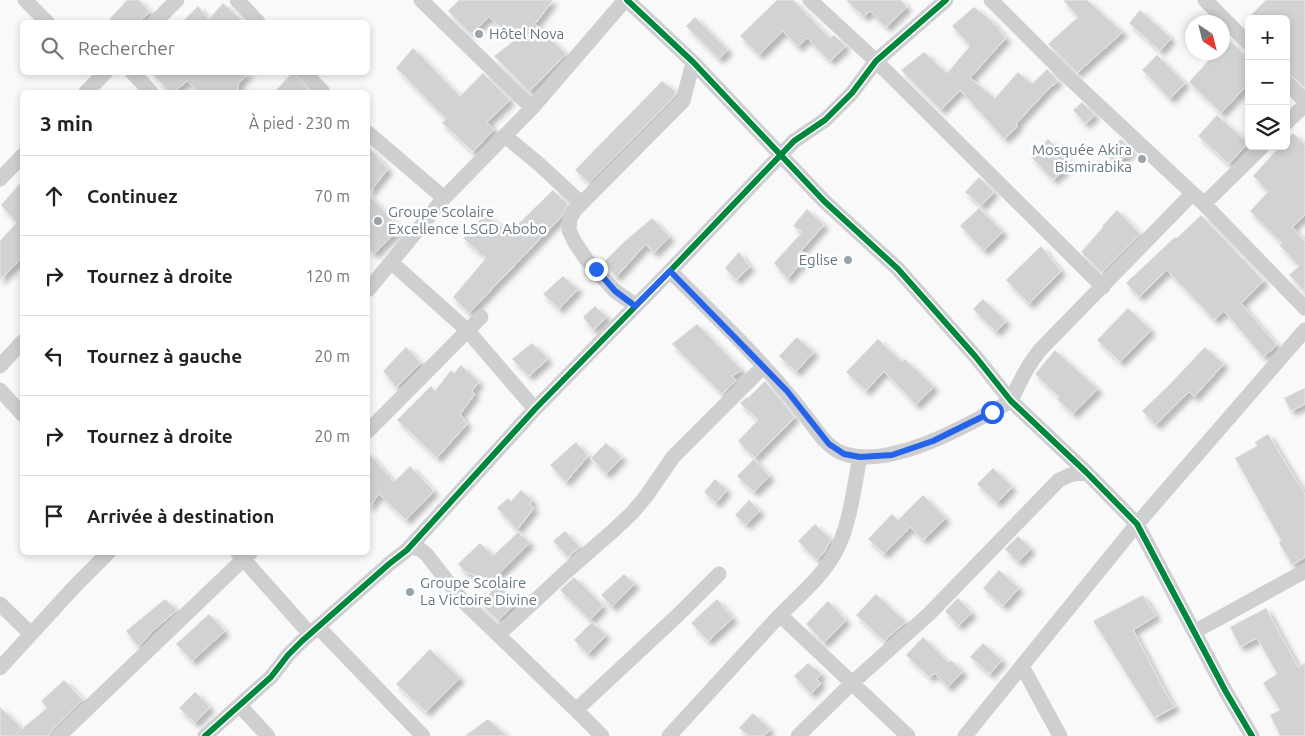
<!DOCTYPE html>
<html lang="fr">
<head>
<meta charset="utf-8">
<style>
	:root { --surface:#fff; --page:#f2f2f2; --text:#222; --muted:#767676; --line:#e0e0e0 }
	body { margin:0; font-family:Ubuntu,sans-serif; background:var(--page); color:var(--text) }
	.controls { position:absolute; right:15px; top:15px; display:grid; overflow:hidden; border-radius:8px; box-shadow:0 2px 8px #0003 }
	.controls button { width:45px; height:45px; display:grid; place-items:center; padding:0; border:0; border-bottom:1px solid var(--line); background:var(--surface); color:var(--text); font:25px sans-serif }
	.compass { position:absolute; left:1185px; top:15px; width:45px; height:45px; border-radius:50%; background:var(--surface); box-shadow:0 2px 8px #0003; rotate:145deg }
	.stop { position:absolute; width:15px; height:15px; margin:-11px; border:4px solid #2563eb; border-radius:50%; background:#fff }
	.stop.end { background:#2563eb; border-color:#fff; box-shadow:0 1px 5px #0008 }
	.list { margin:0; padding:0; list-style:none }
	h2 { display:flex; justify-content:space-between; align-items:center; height:65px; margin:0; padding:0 20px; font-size:21px }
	h2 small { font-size:16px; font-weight:400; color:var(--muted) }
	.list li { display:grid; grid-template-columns:32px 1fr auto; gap:15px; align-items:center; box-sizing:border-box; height:80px; padding:0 20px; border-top:1px solid var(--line) }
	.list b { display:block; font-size:19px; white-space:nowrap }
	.list em { font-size:16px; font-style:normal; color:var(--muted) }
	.icon { flex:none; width:28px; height:28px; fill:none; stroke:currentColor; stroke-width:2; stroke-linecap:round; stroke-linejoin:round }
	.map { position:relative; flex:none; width:1305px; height:736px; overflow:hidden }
	.search { position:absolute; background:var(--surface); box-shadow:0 2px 8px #0003; left:20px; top:20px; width:350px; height:55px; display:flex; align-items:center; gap:12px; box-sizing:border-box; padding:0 18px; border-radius:8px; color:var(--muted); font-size:19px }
	.panel { position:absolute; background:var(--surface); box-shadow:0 2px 8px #0003; left:20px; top:90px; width:350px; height:465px; border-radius:8px }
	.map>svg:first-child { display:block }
	.building { fill:#d0d2d3; stroke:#e8e8e8; filter:url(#shadow) }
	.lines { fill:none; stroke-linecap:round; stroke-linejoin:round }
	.minor { stroke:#cecfd0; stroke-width:15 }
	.cycleway-casing { stroke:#fff; stroke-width:9 }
	.cycleway { stroke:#00873e; stroke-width:6 }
	.route { stroke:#2563eb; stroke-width:6 }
	.poi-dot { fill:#99a4ac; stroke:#fff; stroke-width:2 }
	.labels { text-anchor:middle; stroke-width:5; stroke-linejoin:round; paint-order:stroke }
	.poi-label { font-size:15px; fill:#657683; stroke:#fff; text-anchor:start }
</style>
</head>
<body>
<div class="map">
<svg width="1305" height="736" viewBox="0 0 1305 736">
	<defs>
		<filter id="shadow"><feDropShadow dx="4.5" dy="4.5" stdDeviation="2.5" flood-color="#0004"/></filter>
	</defs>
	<rect width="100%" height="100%" fill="#f9f9f9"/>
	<path class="building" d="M127 0H139L150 12 138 22H107Z
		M459 0H553L535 24 566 54 529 92 494 56 515 40 489 17 471 34 448 11Z
		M777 0H793L830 38 834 35 846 46 830 61 807 38 798 47 783 31 759 55 740 36Z
		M846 0H901L907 7 886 27 870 11 864 17Z
		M1063 0H1087L1123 32 1077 73 1048 44 1078 17Z
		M1266 0H1305V88L1286 71V19H1247Z
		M223 3 244 22H182L198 6 209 19Z
		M974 7 991 20 1006 38 970 78 995 98 1018 72 1032 84 1047 69 1058 81 1053 86 1052 85 1016 124 1018 126 1004 139 960 90 941 110 901 70 924 52 947 73 970 46 952 26Z
		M1140 10 1171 38 1160 51 1129 23Z
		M695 17 728 50 719 59 686 26Z
		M1222 34 1249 58V83L1221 113 1189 82 1209 60 1208 59 1214 52H1222Z
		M413 48 460 96 483 73 510 100 487 122 494 129 473 152 442 123 446 119 396 68Z
		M1157 55 1185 83 1170 99 1142 70Z
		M151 72H249L238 84V92H199L187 81 174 92H169Z
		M294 72 311 92H274L293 72Z
		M662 81 676 92 675 96 589 183 575 170Z
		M1082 102 1095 115 1085 124 1073 110Z
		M1217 115 1248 143 1229 164 1198 136Z
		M1293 133 1305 145V215L1292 227 1305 241V292L1289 275 1299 266 1279 245 1282 243 1250 211 1268 192 1253 176 1280 146H1286V140Z
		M1048 139 1071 163 1053 180 1030 156Z
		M1121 139 1132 150 1117 165 1106 154Z
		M368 146 388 169 368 194 400 228 374 254 368 248Z
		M979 177 994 192 981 206 965 192Z
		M22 181V258L0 280V241L16 223 1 205Z
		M553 190 568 204 561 217 469 313 453 297 486 258 463 238 486 214 509 233Z
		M979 208 1003 232 984 251 960 226Z
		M807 209 824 225 801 251 807 256 787 279 774 263 802 232 793 226Z
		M1117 210 1140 234 1102 273 1081 252 1103 227 1102 226Z
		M1201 215 1264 281 1241 303 1277 345 1263 357 1224 311 1214 320 1167 270 1139 297 1126 283 1175 237 1177 238Z
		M652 218 670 237 654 253 646 244 616 277 604 262 624 242Z
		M1041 246 1061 271 1029 304 1006 280Z
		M739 252 750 267 736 280 725 268Z
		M563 276 578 289 559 309 543 294Z
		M983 299 1006 321 996 332 973 309Z
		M595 306 607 317 593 330 583 317Z
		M1128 308 1151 330 1120 362 1097 340Z
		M697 324 742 370 732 376 736 381 722 394 672 344Z
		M797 337 814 352 796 372 779 356Z
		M878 339 902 362 905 359 934 387 916 405 884 371 866 391 846 372Z
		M532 343 548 359 529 376 512 359Z
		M406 347 421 363 396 387 383 371Z
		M1205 347 1224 364 1194 397 1189 392 1156 425 1142 411 1170 384Z
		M1055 350 1098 389 1073 414 1057 399 1059 397 1035 374Z
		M461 365 479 382 472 391 475 394 460 414 467 424 437 458 397 420 431 386 435 391 451 370 454 373Z
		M765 381 795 417 755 458 738 441 758 420 740 403 747 397 748 398Z
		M1305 388V404L1291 411 1284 398Z
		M1268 434 1305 494V557L1292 565 1279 543 1281 541 1235 458 1257 446 1255 442Z
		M576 442 588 456 566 482 550 465Z
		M606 443 622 457 606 474 591 458Z
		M368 452 394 482 410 466 434 491 406 520 379 494 368 508Z
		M754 459 770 476 754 492 737 476Z
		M993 468 1012 487 997 503 977 484Z
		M715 479 727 490 716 503 704 492Z
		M521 490 533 501 529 504 534 508 517 530 497 508 508 498 511 501Z
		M923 495 946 518 923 540 910 527 884 554 868 539 892 514 898 520Z
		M749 500 760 511 746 525 735 515Z
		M815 524 831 539 824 553 817 560 798 541Z
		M565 531 580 547 568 557 553 541Z
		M518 532 530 543 492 581 465 572 458 564 480 543 493 556Z
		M1018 536 1031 549 1018 562 1005 549Z
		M999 570 1019 588 1003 606 983 588Z
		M624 574 635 584 612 607 601 595Z
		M574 577 603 606 590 620 560 590Z
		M498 585 516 603 498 621 480 603Z
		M876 594 906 622 884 641 856 615Z
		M1143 595 1156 616 1133 630 1168 697 1175 707 1154 718 1093 621Z
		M958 598 972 613 958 626 945 611Z
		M165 599 177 610 149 634 150 635 138 647 126 631Z
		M717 599 733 618 708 641 691 623Z
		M828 601 846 620 824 643 806 624Z
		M1266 608 1298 667 1305 663V736H1280L1270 715 1280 710 1263 683 1277 674 1257 638 1240 647 1230 627Z
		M209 614 225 631 192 661 176 644Z
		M592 622 606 635 588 654 574 640Z
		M923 637 948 662 951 660 963 672 948 687 934 673 930 678 906 655Z
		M983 643 1002 660 990 674 970 657Z
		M430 649 460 678 426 712 396 684Z
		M808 663 822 674 817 679 821 683 811 694 794 676Z
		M64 680 83 700 53 729 49 736H13L47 708 41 701Z
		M195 692 210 707 195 723 179 708Z
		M0 707 20 727 11 736H0Z
		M753 713 770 729 764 736H748L739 728Z
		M488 719 507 736H465Z"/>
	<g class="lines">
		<path class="minor" d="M25 0 47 22
			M237 0 258 22
			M421 0 532 108
			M627 0 693 62 824 201 898 269 975 356 1011 401 1086 472 1137 524 1226 692 1252 736
			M810 0 876 61 1103 287
			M991 0 1066 75 1204 204 1305 308
			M1205 0 1249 44
			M155 22 177 0
			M132 72 151 92
			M304 72 323 92
			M1286 82 1305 101
			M86 92 106 72
			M1286 123 1305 105
			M368 133 444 198
			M505 136 539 164 581 203
			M0 179 22 156
			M1204 204 1263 146
			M391 262 467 330 535 409
			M670 271C717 318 765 363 805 415 816 429 827 449 845 454 892 469 970 424 1011 401 1019 382 1027 366 1040 350L1192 194
			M368 290 444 198 532 108 625 0
			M635 305 615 291 586 259 574 241 569 230 570 218 575 210 683 101 693 62
			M0 366 22 342
			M0 390 22 414
			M368 431 481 317
			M860 457C854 486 850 525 836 551 823 576 800 595 780 615L908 736
			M410 546 421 550 427 555 462 600 576 710 602 736
			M238 553 310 634
			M0 604 31 634
			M318 627 423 736
			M1194 632 1305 571
			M498 635 567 571 614 530 632 513 647 495 673 457 764 366
			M1022 666 1060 736
			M0 668 76 585 109 552
			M240 706 268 736
			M576 710 679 614 719 574
			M59 736 251 552
			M205 736 271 677 288 655 302 641 389 564 407 550 535 409 670 271 794 141 825 120 852 93 876 61 946 0
			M669 736 780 615
			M798 736 852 683 929 614 1059 480 1070 475 1086 472
			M965 736 1137 524 1305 330"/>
		<g class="cycleway-casing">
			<path id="cycleway" d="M627 0 693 62 824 201 898 269 975 356 1011 401 1086 472 1137 524 1226 692 1252 736
				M205 736 271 677 288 655 302 641 389 564 407 550 535 409 670 271 794 141 825 120 852 93 876 61 946 0"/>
		</g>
		<use href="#cycleway" class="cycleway"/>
	</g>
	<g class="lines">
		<path class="route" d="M596 269 615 291 635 306 670 271 787 391 829 444 844 454 860 457 892 455 933 441 992 412"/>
	</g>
	<g class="poi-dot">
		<circle cx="479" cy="34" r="5"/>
		<circle cx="1142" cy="159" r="5"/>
		<circle cx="378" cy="221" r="5"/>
		<circle cx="848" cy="260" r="5"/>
		<circle cx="410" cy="592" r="5"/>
	</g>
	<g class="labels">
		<g class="poi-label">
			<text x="489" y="39">Hôtel Nova</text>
			<text x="1132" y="155" text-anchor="end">Mosquée Akira<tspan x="1132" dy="17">Bismirabika</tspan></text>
			<text x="388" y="217">Groupe Scolaire<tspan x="388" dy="17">Excellence LSGD Abobo</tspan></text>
			<text x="838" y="265" text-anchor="end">Eglise</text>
			<text x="420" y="588">Groupe Scolaire<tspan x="420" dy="17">La Victoire Divine</tspan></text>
		</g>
	</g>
</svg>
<div class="controls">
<button>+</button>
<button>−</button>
<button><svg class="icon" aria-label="layers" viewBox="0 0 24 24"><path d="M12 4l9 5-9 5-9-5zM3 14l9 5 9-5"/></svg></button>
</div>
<svg class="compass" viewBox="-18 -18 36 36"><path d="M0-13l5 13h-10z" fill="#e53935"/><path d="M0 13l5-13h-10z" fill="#767676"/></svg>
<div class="stop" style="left:992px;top:412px"></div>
<div class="stop end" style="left:596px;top:269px"></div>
<div class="search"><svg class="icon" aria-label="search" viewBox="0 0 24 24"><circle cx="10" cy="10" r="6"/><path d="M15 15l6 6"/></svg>Rechercher</div>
<section class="panel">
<h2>3 min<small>À pied · 230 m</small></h2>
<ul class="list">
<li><svg class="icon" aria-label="ahead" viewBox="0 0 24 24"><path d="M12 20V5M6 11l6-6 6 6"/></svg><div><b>Continuez</b></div><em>70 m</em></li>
<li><svg class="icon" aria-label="right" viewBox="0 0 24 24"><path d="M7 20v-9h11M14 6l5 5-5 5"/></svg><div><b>Tournez à droite</b></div><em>120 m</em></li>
<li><svg class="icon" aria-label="left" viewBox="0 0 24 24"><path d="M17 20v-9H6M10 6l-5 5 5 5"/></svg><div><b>Tournez à gauche</b></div><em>20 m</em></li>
<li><svg class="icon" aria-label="right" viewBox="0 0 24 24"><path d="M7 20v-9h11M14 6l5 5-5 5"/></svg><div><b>Tournez à droite</b></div><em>20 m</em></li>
<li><svg class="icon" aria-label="arrive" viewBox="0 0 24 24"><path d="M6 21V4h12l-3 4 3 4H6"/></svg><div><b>Arrivée à destination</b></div></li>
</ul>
</section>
</div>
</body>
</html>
